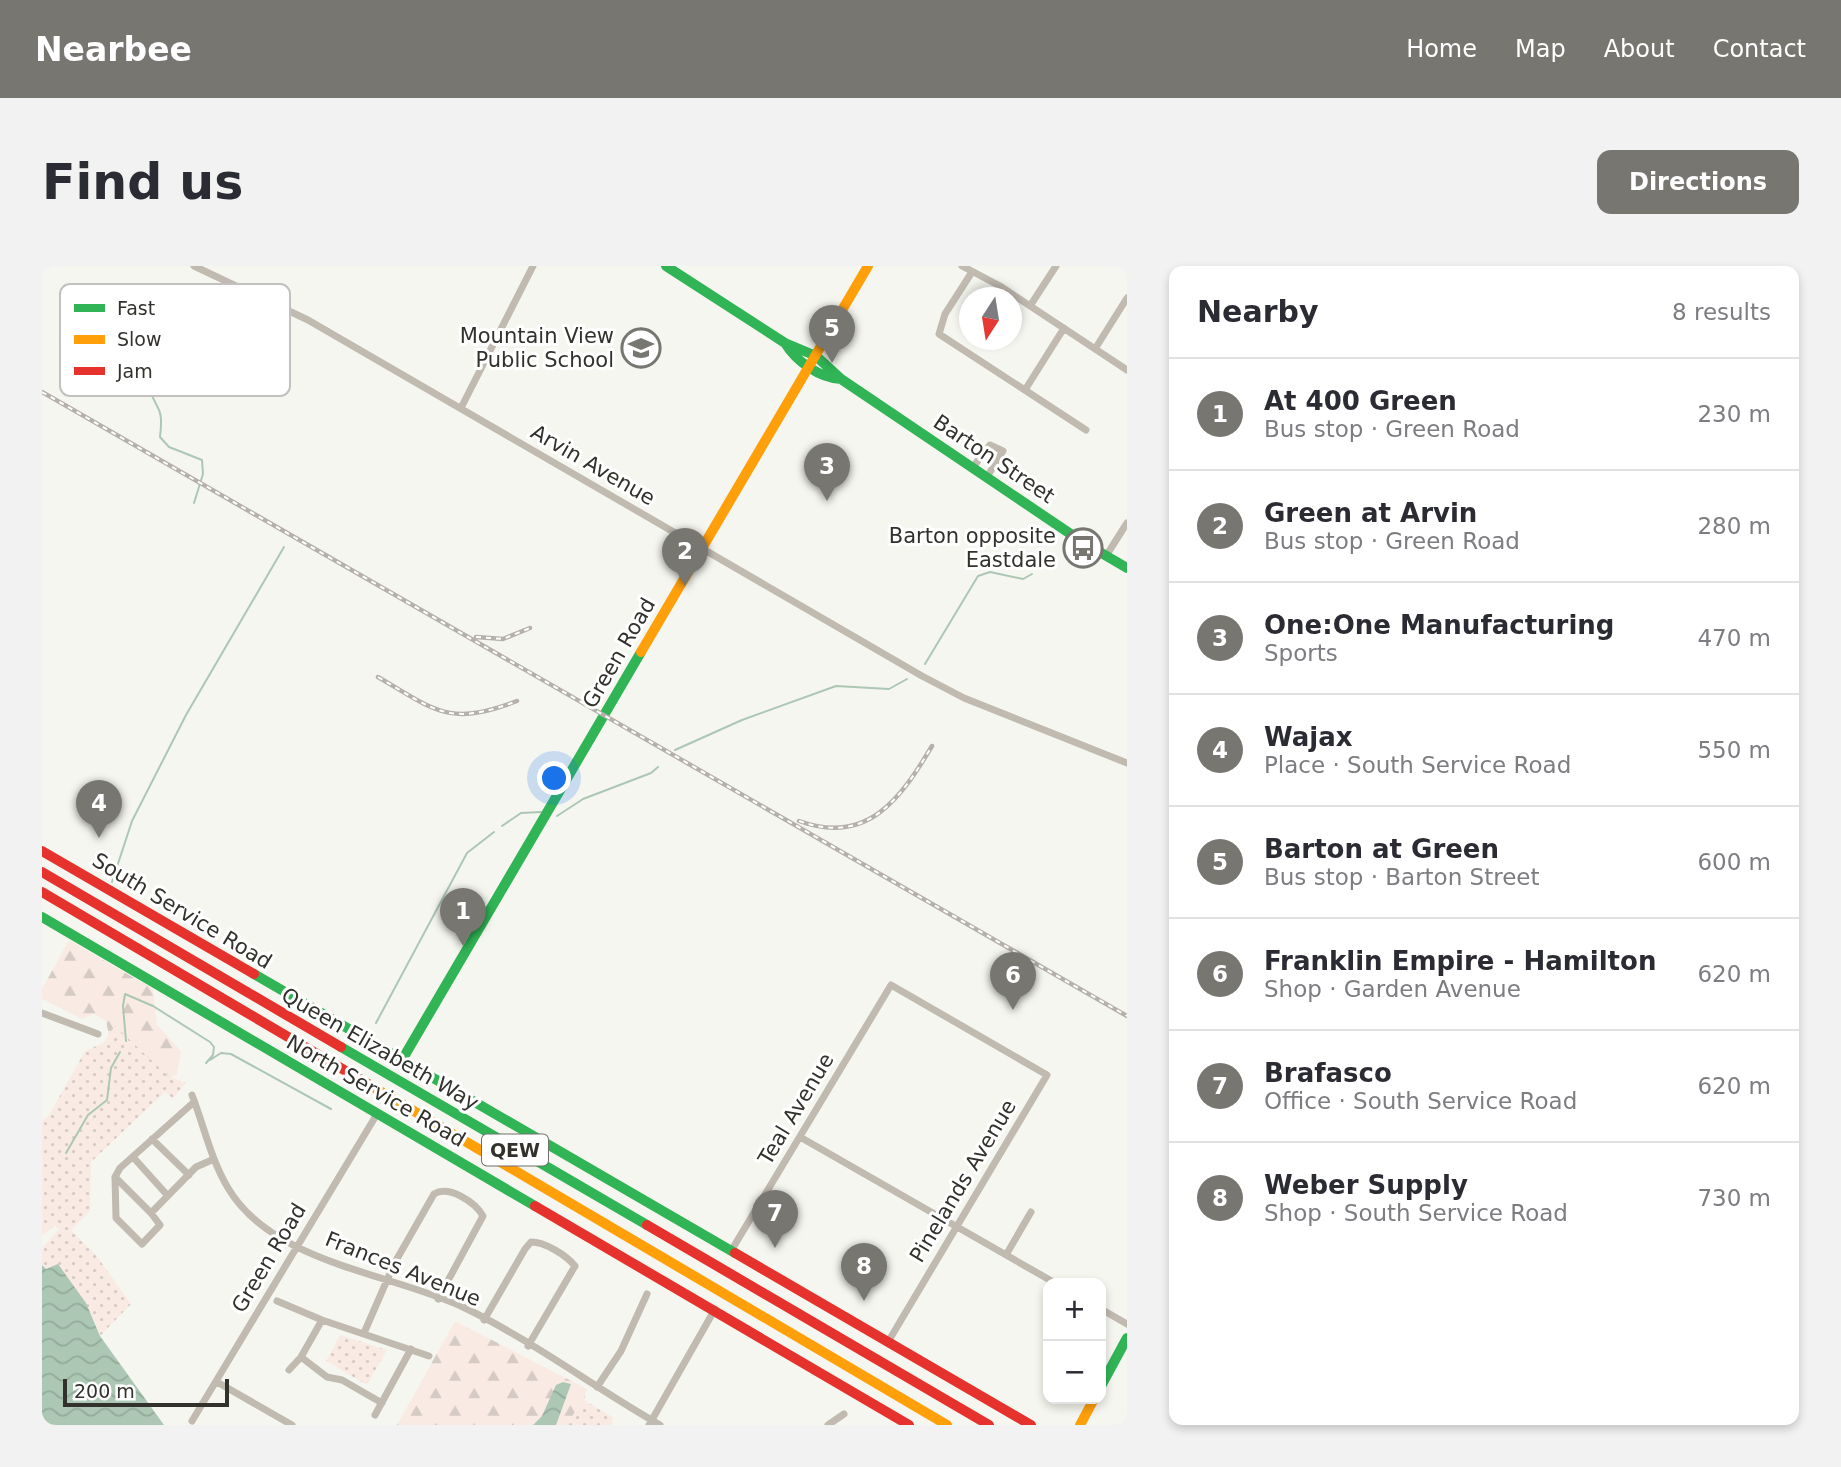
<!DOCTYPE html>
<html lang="en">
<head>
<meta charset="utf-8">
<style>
	:root { --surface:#fff; --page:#f2f2f3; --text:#2b2b33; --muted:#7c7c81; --line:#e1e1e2; --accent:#777671 }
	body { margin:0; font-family:"DejaVu Sans",sans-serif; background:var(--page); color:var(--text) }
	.controls { position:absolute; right:21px; bottom:21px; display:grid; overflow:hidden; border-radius:14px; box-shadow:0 4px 10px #0003 }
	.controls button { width:63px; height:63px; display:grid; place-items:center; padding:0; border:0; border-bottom:2px solid var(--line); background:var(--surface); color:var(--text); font:35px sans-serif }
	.compass { position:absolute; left:917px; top:21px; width:63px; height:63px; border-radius:50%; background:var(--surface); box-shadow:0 4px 10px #0003; rotate:192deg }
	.scale { position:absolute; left:21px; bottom:18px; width:166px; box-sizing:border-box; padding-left:7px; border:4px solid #32312c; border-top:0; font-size:19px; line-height:24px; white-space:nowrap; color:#32312c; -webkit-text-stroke:5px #fff; paint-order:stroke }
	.you { position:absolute; left:513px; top:513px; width:24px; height:24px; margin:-18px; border:5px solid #fff; border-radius:50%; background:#1a73e8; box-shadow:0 0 0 10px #1a73e833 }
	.badge { display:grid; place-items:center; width:46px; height:46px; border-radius:50%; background:var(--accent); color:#fff; font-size:23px; font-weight:700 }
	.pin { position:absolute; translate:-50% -58px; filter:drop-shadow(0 2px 4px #0008) }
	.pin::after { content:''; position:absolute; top:37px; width:24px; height:21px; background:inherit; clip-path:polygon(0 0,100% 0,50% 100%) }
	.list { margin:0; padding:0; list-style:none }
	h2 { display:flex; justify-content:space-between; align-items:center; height:91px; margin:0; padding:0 28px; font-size:30px }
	h2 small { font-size:23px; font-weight:400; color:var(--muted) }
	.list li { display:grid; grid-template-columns:46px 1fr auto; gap:21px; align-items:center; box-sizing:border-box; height:112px; padding:0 28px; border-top:2px solid var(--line) }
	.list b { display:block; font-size:26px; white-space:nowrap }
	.list p { margin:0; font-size:23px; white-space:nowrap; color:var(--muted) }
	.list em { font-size:23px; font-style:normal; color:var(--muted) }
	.map { position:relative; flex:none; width:1085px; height:1159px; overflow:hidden; border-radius:14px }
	header { display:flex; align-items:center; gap:42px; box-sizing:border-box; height:98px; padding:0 35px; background:var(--accent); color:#fff }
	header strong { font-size:33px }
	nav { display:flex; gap:38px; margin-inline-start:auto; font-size:24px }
	.intro { display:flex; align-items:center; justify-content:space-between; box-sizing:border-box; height:168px; padding:0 42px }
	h1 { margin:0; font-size:49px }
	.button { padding:18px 32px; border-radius:14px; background:var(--accent); color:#fff; font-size:24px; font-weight:700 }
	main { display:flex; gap:42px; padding:0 42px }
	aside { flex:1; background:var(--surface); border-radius:14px; box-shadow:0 4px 10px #0003 }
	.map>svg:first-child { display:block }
	.forest { fill:url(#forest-firs) }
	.park { fill:url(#park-dots) }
	.water { fill:url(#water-waves) }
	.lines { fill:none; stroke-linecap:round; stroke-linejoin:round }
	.stream { stroke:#acc7b4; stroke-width:2 }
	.street { stroke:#c0bab1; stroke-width:7 }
	.fast { stroke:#30b455; stroke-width:10 }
	.slow { stroke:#ff9f0a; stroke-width:10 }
	.jam { stroke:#e5322d; stroke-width:10 }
	.rail-casing { stroke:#b5b0a9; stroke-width:4.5 }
	.rail { stroke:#fff; stroke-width:2; stroke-dasharray:5; stroke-linecap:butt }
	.labels { text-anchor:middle; stroke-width:6; stroke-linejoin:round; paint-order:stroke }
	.shield { fill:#fff; stroke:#706f6b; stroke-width:2 }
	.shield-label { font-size:19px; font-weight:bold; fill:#32312c }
	.poi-label { font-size:21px; fill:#32312c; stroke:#fff; text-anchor:end }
	.street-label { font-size:21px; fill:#32312c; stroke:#fff }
	.key { fill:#fff; stroke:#c2c1c0; stroke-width:2 }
	.key-label { font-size:19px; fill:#32312c }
</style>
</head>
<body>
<header>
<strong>Nearbee</strong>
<nav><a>Home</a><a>Map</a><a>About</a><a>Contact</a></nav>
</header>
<div class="intro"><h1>Find us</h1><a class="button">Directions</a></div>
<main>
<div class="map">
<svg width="1085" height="1159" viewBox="0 0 1085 1159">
	<defs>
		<pattern id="forest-firs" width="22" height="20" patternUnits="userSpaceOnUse" patternTransform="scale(1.75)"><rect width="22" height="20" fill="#f9ebe4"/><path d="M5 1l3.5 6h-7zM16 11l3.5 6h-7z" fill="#d6cac4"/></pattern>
		<pattern id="park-dots" width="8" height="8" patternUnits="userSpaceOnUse" patternTransform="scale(1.75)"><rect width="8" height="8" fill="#f9ebe4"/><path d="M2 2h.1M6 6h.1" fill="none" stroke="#d6cac4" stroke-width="1.8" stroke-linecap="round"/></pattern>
		<pattern id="water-waves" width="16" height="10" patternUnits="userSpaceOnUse" patternTransform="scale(1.75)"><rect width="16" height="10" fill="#acc7b4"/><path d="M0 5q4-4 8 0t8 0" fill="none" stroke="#94ab9b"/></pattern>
	</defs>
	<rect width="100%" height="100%" fill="#f6f6f0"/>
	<path class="forest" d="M27 674 111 723 115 759 139 785 135 809 124 813 67 769 64 755 52 748 40 753 0 733V723Z
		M413 1055 545 1123 542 1134 524 1159H355Z"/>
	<path class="park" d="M73 760 126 810 144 817 131 833 123 826 49 896 48 945 29 964 54 989 89 1038 58 1070 53 1056 8 1001 4 1003 0 999V982L17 963 12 960 0 970V855L7 849 43 785 61 777Z
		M298 1069 345 1084 325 1119 284 1095Z
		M542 1134 572 1152 569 1159H524Z"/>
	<path class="water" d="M16 998 44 1037 58 1070 122 1159H0V999L4 1003Z
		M521 1116 529 1118 514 1159H491L500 1150 514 1119Z"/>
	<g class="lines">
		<path class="stream" d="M139 27C128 49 98 95 106 119 114 146 122 138 118 171L127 181 160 194 161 208 152 237
			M883 398 936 310 948 306 981 313 990 308
			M633 484 700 454 794 420 847 423 865 413
			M515 550 541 533 609 507 616 501
			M460 560 479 547 499 546
			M70 616 90 555 144 449 242 281
			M334 757 425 587 452 566
			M84 775 81 740 83 728 111 740 168 776 172 781 171 789 164 797
			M168 794 179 787 189 788 289 843
			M24 887 46 849 65 834 69 802 78 786"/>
		<path class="street" d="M152 0 266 54 880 410 922 432 1085 497
			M920 0 958 20 1085 104
			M930 6 903 48 897 68 1044 164
			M988 40 1014 0
			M1053 83 1085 32
			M983 124 1022 62
			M419 142 491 0
			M931 201 948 179 961 185 945 211
			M1064 290 1085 257
			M0 747 56 768
			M150 829C162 860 169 894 186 922 231 998 350 1007 423 1042 491 1075 553 1122 618 1159
			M152 836 78 902 73 911 74 952 100 978 118 959 109 947 154 901 172 893
			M758 871 1013 1017
			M110 873 147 909
			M91 891 126 930
			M73 911 109 947
			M689 985 849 719 1005 809 846 1076
			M964 989 989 946
			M235 1035 280 1054 387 1090
			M1059 1043 1085 1058
			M442 1054 483 983 489 976C503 976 524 989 533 1000L486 1080
			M322 1067 352 998 392 928C407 919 433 936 441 950L396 1033
			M259 1091 285 1111 300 1114 340 1137
			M247 1104 259 1091 280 1054
			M175 1116 250 1159
			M555 1121 579 1085 605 1028
			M333 1149 369 1083
			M150 1155 335 848
			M607 1159 673 1043
			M786 1159 802 1148"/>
		<path class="fast" d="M624 0 743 77 774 90 799 113 1039 275 1085 302
			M743 77C754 95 777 112 799 113
			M0 651 493 940
			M212 708 693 987
			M299 781 605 959
			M360 794 599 386
			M1059 1120 1085 1072"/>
		<path class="slow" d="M599 386 826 0
			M326 818 905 1159
			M1038 1159 1052 1133"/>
		<path class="jam" d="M0 585 212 708
			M0 606 299 781
			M0 626 326 818
			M493 940 867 1159
			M605 959 947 1159
			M693 987 989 1159"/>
		<g class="rail-casing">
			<path id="rail" d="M0 126 1085 750
				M434 371 461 373 488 362
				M336 411C394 445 407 461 475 435
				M757 555C826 580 859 532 890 480"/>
		</g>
		<use href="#rail" class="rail"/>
	</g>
	<defs>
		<g id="school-ring" transform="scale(2.0125)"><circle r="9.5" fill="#fff" stroke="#777671" stroke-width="1.5"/><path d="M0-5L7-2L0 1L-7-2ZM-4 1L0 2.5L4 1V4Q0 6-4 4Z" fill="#777671"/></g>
		<g id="bus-ring" transform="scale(2.0125)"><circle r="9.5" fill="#fff" stroke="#777671" stroke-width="1.5"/><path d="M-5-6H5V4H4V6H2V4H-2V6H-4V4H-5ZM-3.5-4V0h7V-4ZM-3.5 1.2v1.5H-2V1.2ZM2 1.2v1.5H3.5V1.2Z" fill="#777671"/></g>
	</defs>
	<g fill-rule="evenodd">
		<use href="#school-ring" x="599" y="82"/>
		<use href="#bus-ring" x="1041" y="282"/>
	</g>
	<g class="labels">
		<rect class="shield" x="440" y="868.5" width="66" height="31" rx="5"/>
		<g class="shield-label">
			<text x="473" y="891">QEW</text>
		</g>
		<g class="poi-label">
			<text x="572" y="77">Mountain View<tspan x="572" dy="24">Public School</tspan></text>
			<text x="1014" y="277">Barton opposite<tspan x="1014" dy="24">Eastdale</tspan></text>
		</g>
		<g class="street-label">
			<text transform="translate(952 193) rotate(34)" y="7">Barton Street</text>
			<text transform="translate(551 199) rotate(30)" y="7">Arvin Avenue</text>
			<text transform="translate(577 387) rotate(-60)" y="7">Green Road</text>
			<text transform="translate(140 645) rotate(31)" y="7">South Service Road</text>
			<text transform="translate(338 783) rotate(30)" y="7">Queen Elizabeth Way</text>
			<text transform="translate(334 825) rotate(30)" y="7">North Service Road</text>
			<text transform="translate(754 843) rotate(-59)" y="7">Teal Avenue</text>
			<text transform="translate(921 915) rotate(-59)" y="7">Pinelands Avenue</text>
			<text transform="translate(227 992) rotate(-59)" y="7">Green Road</text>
			<text transform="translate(361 1003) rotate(22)" y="7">Frances Avenue</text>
		</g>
	</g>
	<rect x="18" y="18" width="230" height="112" rx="10" class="key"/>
	<rect x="32" y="38" width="31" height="8" fill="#30b455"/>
	<rect x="32" y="69" width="31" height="9" fill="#ff9f0a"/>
	<rect x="32" y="101" width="31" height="8" fill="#e5322d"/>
	<g class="key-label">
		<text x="75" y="49">Fast</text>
		<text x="75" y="80">Slow</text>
		<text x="75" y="112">Jam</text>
	</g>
</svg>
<div class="controls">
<button>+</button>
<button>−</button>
</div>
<svg class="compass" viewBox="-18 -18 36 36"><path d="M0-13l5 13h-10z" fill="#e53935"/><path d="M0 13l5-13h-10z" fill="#7c7c81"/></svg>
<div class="scale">200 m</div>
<div class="you"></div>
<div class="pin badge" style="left:421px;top:680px">1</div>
<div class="pin badge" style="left:643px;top:320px">2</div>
<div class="pin badge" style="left:785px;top:235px">3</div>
<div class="pin badge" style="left:57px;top:572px">4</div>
<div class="pin badge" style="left:790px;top:97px">5</div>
<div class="pin badge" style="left:971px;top:744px">6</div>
<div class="pin badge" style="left:733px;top:982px">7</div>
<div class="pin badge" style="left:822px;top:1035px">8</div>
</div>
<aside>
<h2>Nearby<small>8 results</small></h2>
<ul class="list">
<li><span class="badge">1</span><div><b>At 400 Green</b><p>Bus stop · Green Road</p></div><em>230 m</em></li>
<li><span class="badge">2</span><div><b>Green at Arvin</b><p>Bus stop · Green Road</p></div><em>280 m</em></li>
<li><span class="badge">3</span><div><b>One:One Manufacturing</b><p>Sports</p></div><em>470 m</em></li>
<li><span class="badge">4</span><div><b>Wajax</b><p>Place · South Service Road</p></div><em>550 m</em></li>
<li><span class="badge">5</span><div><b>Barton at Green</b><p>Bus stop · Barton Street</p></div><em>600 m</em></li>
<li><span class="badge">6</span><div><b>Franklin Empire - Hamilton</b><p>Shop · Garden Avenue</p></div><em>620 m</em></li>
<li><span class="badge">7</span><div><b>Brafasco</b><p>Office · South Service Road</p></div><em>620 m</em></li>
<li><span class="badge">8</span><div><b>Weber Supply</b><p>Shop · South Service Road</p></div><em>730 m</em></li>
</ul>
</aside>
</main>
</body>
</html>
